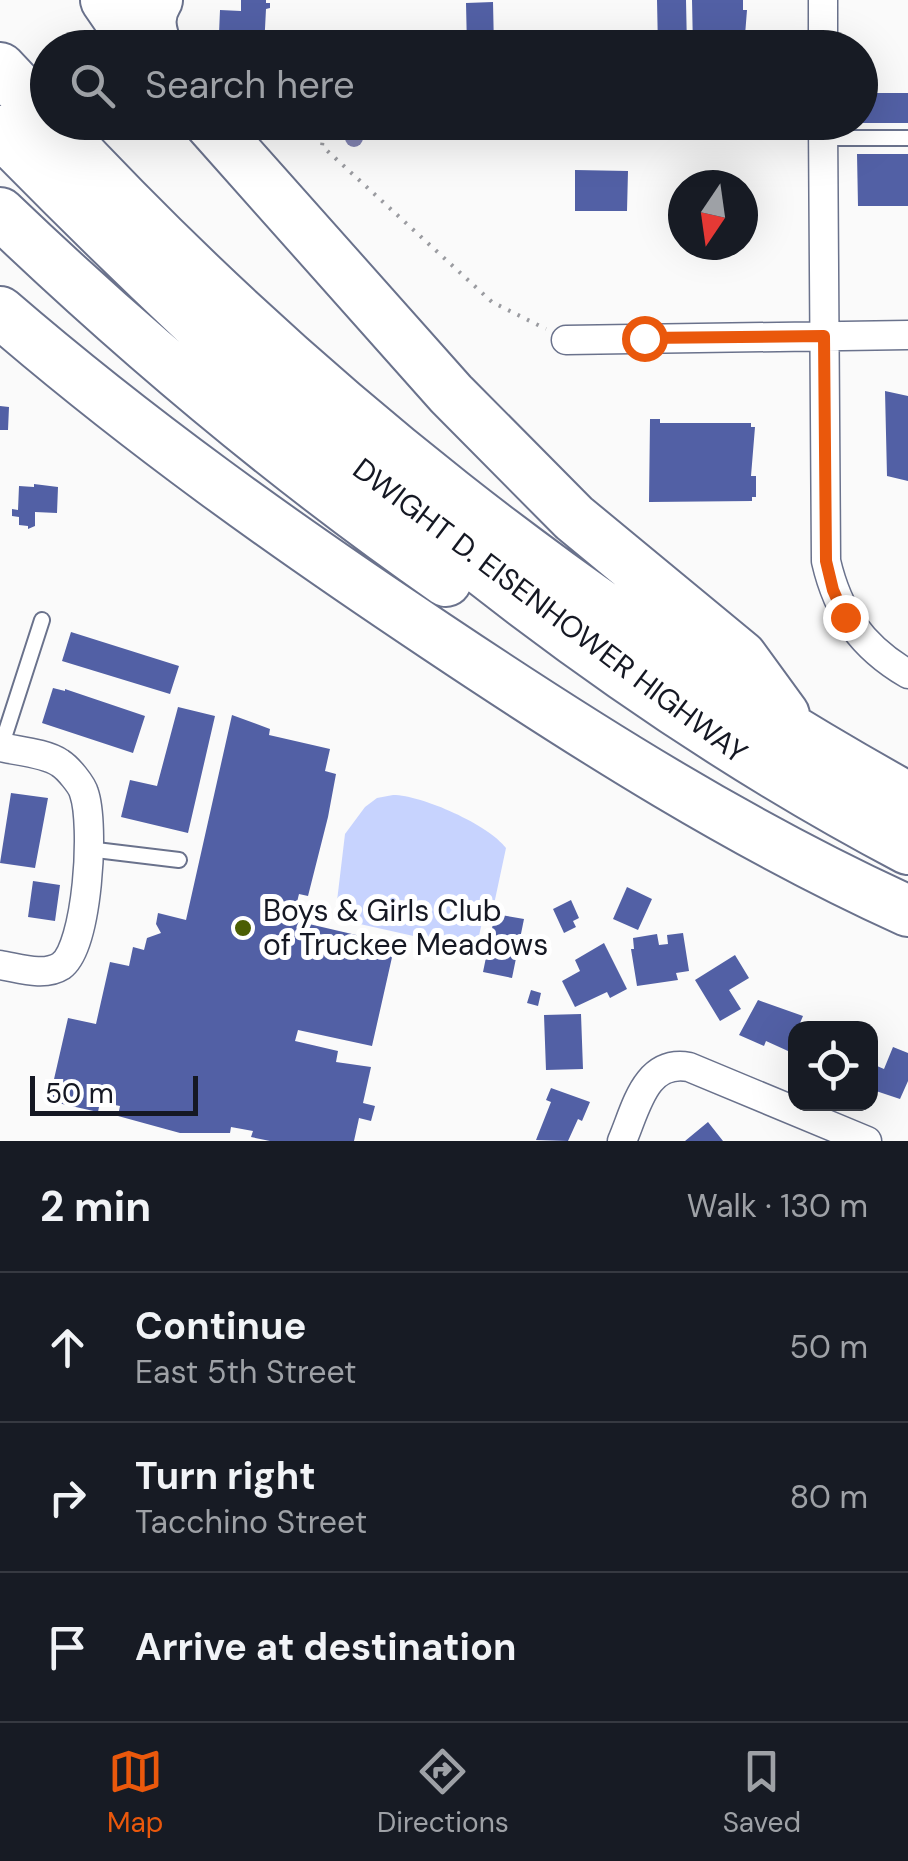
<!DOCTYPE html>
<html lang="en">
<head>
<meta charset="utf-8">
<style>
	:root { --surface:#171b24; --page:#20242c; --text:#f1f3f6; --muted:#9ea1a6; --line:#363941; --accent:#ea580c }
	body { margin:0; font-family:"DM Sans",sans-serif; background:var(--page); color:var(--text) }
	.controls { position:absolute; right:30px; bottom:30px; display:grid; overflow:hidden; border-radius:20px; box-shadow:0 10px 40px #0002 }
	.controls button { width:90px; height:90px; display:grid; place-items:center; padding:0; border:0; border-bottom:2px solid var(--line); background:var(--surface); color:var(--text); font:50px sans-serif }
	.compass { position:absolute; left:668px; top:170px; width:90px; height:90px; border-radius:50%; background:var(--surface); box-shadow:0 10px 40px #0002; rotate:193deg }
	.scale { position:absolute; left:30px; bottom:25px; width:168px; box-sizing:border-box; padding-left:10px; border:5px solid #151823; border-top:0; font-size:28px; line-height:35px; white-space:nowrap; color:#151823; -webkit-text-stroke:8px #fff; paint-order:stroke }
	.stop { position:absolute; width:30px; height:30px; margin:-22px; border:8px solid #ea580c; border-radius:50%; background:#fff }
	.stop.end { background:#ea580c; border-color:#fff; box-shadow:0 2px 10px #0008 }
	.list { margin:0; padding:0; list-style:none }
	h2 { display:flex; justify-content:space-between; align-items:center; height:130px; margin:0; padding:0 40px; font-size:42px }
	h2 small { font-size:32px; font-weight:400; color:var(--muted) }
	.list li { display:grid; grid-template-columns:65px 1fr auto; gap:30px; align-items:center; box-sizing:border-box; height:150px; padding:0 40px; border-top:2px solid var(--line) }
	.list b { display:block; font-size:38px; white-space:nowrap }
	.list p { margin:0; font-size:32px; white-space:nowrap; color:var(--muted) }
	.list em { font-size:32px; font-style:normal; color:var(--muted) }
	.icon { flex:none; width:55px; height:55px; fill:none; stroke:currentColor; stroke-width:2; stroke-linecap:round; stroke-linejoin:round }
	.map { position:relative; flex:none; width:908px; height:1141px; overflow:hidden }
	.search { position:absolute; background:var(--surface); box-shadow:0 10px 40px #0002; left:30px; right:30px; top:30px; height:110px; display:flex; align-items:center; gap:25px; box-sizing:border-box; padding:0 35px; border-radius:55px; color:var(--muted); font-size:38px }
	.sheet { height:580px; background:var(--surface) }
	nav { display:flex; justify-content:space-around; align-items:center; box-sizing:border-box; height:140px; border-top:2px solid var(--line); background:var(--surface); font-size:28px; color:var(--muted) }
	nav a { display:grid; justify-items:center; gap:5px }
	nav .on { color:var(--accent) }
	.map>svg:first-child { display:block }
	.green { fill:#c7d3fe }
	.building { fill:#5260a5 }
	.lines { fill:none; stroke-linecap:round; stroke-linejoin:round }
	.service-casing { stroke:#6a728c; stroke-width:18 }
	.minor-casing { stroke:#6a728c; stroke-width:31 }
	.motorway-casing { stroke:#6a728c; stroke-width:54 }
	.path { stroke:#9a9ba0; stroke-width:4; stroke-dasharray:2.5 8; stroke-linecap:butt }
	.service { stroke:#fff; stroke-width:14 }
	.minor { stroke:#fff; stroke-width:28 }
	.motorway { stroke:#fff; stroke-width:50 }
	.tree { fill:#8082b0 }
	.route { stroke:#ea580c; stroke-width:12 }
	.poi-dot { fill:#4b5e04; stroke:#fff; stroke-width:4 }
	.labels { text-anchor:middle; stroke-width:10; stroke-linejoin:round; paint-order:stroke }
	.street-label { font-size:30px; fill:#151823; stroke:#fff }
	.poi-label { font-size:30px; fill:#151823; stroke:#fff; text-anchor:start }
</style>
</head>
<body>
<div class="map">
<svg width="908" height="1141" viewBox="0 0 908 1141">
	<rect width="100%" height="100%" fill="#fafafa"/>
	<path class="green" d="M393 795C422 795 489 825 506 848L493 909 485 908 476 950 351 922 337 901 345 834 365 807 377 798Z"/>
	<path class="building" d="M241 0H266V3H270V8L266 9 264 48H240V35L219 34 220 10 241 11Z
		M657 0H686L687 48H658Z
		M692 0H743V10H747L744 48H693Z
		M493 2 494 48H467L466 3Z
		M860 93H908V123H860Z
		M857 154H908V206H858Z
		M575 170 628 171 627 211H575Z
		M885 391 908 396V481L887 476Z
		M0 406 9 407 8 430H0Z
		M650 419H660V423H751V427H755L751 476H756V497H752V501L649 502Z
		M34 484 58 487 57 513 35 512V526L28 529V526L19 525V517L12 516V509L18 510 19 486 34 487Z
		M71 632 179 666 170 694 62 661Z
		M53 688 65 691V689L145 716 133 753 42 723Z
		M178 707 215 716 188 833 121 817 130 780 157 786Z
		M232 715 270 729 269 735 330 749 325 771 336 774 328 817 308 896 299 894 296 906 307 914 309 924 395 944 372 1046 298 1030 295 1041 338 1051 336 1062 371 1067 363 1103 375 1106 371 1121 359 1118 354 1141H270L251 1137 253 1131 231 1127 230 1133H180L118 1116 120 1106 100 1102 98 1112 49 1101 68 1018 96 1024 110 962 129 966 133 947 144 950 147 938 161 933 156 924 158 913 186 920Z
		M11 793 48 798 35 868 0 863Z
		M33 881 60 885 55 921 28 917Z
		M627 887 652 899 638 930 613 919Z
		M571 900 579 918 573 921 576 927 564 933 553 909Z
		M495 914 524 919 512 978 483 972Z
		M683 933 689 971 676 973 678 980 637 986 631 949H634L633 938 657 934 659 945 668 944 667 935Z
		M604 943 627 989 610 998 607 992 575 1007 562 981 580 971 575 960Z
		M735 955 749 978 729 990 741 1009 720 1021 695 980Z
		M531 990 541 993 538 1006 527 1003Z
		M758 1000 803 1016 788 1051 766 1041 764 1046 739 1035Z
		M581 1014 583 1069 546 1070 544 1015Z
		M893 1047 908 1053V1081L900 1099 870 1089V1063L884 1069Z
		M551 1088 590 1102 582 1121 578 1119 568 1141 536 1140 551 1102 546 1100Z
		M708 1122 723 1141H685Z"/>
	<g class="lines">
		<g class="service-casing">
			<path id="service" d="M822 138H908
				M1 747 42 620
				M88 849 179 860"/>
		</g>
		<g class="minor-casing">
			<path id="minor" d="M823 48V0
				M823 122 826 561C838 613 862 647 908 674
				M566 340 908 335
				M0 747C17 751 46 753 60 763 68 768 82 785 84 793 95 824 88 947 61 966 44 977 19 968 0 965
				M622 1141C636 1109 645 1059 689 1067L867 1141"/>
		</g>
		<g class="motorway-casing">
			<path id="motorway" d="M106 0 139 48
				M157 48C150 31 147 16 157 0
				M0 68 48 119
				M50 122C298 390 589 621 908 798
				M209 122 451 394 574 518 741 656 784 715
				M0 131C270 407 564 668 908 849
				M0 213C140 347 287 470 446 581
				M0 312C139 432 284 535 437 637 588 738 743 836 908 911"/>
		</g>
		<path class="path" d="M325 122 322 146 492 302 546 329"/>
		<use href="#service" class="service"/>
		<use href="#minor" class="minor"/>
		<use href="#motorway" class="motorway"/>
	</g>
	<circle class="tree" cx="354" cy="138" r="9"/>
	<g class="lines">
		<path class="route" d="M644 338 824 336 826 561 833 590 845 617"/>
	</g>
	<circle class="poi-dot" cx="243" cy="928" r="10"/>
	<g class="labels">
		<g class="street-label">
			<text transform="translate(550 611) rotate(37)" y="10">DWIGHT D. EISENHOWER HIGHWAY</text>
		</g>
		<g class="poi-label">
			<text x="263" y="921">Boys &amp; Girls Club<tspan x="263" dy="34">of Truckee Meadows</tspan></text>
		</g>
	</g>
</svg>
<div class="controls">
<button><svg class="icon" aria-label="locate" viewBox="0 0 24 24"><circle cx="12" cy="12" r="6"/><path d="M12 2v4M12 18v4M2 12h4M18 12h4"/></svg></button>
</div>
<svg class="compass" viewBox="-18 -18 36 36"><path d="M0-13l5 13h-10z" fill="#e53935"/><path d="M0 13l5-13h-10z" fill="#9ea1a6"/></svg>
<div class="scale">50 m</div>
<div class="stop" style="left:644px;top:338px"></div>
<div class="stop end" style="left:845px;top:617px"></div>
<div class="search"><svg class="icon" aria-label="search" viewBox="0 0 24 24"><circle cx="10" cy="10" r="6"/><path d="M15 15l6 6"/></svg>Search here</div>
</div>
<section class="sheet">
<h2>2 min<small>Walk · 130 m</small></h2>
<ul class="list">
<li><svg class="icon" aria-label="ahead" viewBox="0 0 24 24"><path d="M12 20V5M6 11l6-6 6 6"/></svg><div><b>Continue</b><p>East 5th Street</p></div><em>50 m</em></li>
<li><svg class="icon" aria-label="right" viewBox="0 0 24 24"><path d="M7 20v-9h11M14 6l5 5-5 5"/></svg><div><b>Turn right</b><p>Tacchino Street</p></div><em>80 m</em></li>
<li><svg class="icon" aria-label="arrive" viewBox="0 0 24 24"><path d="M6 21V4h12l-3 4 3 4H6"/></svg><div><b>Arrive at destination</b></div></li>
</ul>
</section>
<nav>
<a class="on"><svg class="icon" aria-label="map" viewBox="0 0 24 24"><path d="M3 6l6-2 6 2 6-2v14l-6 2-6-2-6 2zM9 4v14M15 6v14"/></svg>Map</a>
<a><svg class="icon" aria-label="directions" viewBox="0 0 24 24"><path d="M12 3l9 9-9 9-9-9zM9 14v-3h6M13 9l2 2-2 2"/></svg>Directions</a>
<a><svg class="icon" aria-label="saved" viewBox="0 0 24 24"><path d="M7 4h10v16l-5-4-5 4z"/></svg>Saved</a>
</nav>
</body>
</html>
